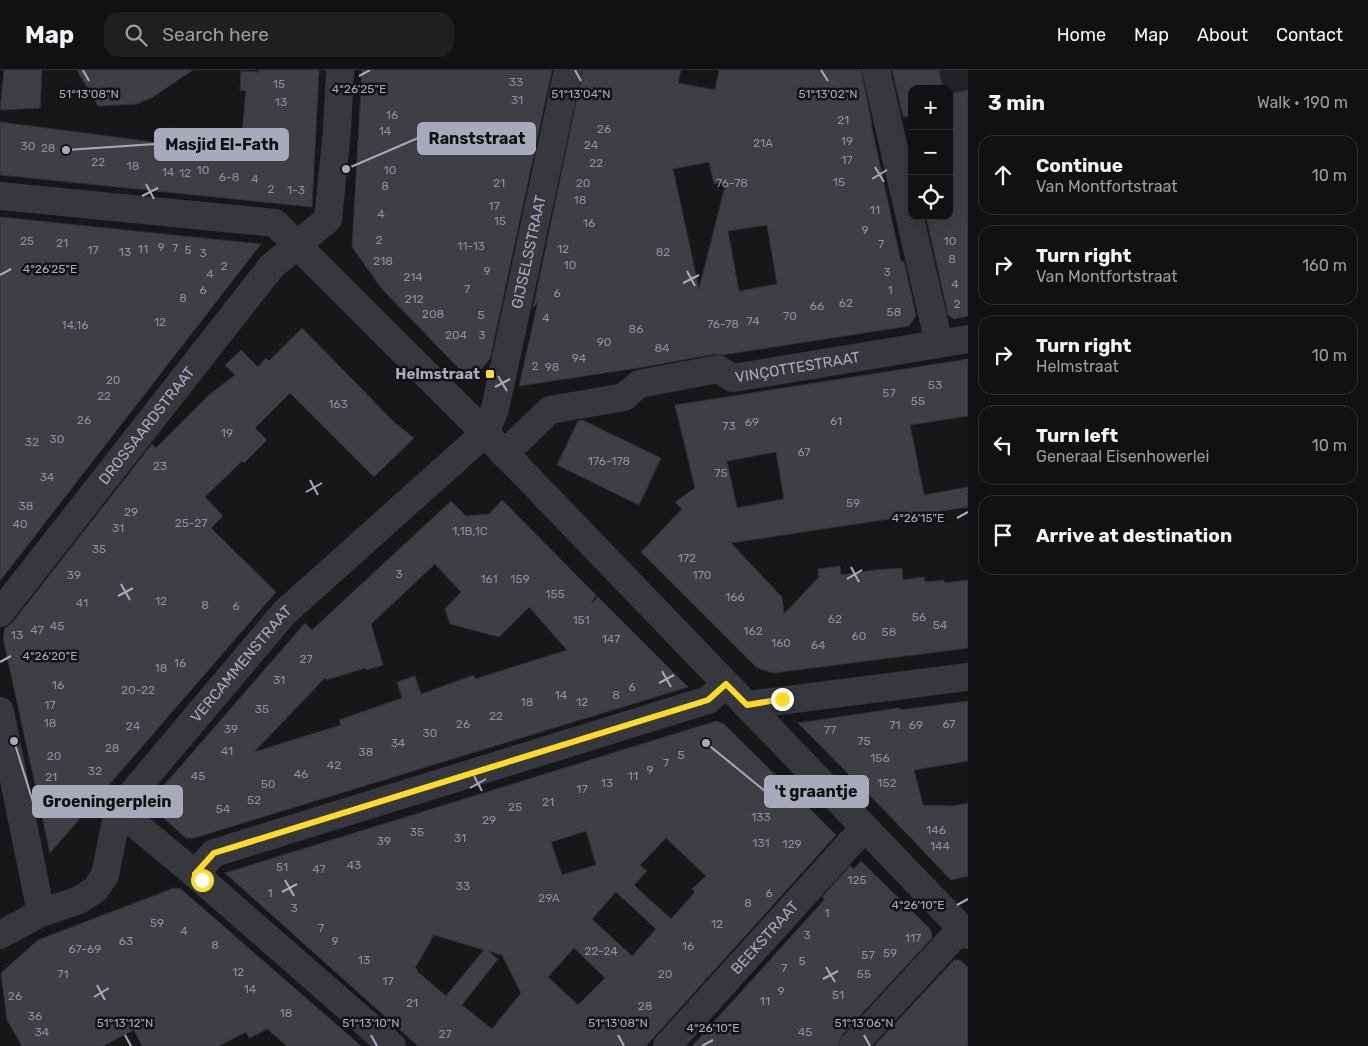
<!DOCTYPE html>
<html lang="en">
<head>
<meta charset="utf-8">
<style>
	:root { --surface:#111113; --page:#1e1f21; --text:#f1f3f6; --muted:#9c9da0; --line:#303133 }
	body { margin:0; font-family:Rubik,sans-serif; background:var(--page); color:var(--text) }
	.controls { position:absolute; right:15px; top:15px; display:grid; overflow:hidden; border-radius:10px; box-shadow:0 5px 20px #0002 }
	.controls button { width:45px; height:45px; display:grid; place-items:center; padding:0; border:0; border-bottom:1px solid var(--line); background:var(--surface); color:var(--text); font:25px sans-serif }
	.stop { position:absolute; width:15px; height:15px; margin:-11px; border:4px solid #ffdb29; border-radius:50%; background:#fff }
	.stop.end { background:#ffdb29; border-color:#fff; box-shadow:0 1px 5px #0008 }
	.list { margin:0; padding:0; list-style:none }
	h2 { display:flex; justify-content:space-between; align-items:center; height:65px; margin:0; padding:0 20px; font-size:21px }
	h2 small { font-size:16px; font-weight:400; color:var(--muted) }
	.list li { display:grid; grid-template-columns:32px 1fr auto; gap:15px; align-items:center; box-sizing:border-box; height:80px; margin:0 10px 10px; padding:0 10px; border:1px solid var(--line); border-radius:15px }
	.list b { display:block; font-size:19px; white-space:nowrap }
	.list p { margin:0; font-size:16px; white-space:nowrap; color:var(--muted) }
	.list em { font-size:16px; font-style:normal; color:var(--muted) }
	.icon { flex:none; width:28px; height:28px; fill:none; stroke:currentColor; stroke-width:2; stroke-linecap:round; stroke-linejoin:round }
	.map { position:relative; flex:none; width:968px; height:976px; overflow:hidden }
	header { display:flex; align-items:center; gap:30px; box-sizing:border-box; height:70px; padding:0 25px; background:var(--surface); border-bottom:1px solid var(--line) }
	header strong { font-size:24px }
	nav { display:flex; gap:28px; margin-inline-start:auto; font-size:18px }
	.search { width:350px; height:45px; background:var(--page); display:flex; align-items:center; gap:12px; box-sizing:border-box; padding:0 18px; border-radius:15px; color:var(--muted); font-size:19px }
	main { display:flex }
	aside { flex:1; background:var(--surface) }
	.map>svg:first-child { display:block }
	.built { fill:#232226 }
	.building { fill:#3e3e44; stroke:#313035; fill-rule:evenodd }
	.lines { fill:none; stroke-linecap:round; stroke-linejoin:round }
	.minor { stroke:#37373e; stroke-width:28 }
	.route { stroke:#ffdb29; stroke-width:6 }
	.ticks { fill:none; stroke:#a7aaba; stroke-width:2 }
	.poi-dot { fill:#ffdb29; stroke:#121214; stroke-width:2 }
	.labels { text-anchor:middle; stroke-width:5; stroke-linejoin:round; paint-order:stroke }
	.number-label { font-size:12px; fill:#8d8f9c }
	.street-label { font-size:15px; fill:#a7aaba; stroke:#121214 }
	.poi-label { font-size:15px; font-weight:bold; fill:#a7aaba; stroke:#121214; text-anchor:end }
	.ticks-label { font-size:12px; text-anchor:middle; fill:#a7aaba; stroke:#121214; stroke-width:5; stroke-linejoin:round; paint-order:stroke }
	.leader { fill:none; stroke:#a7aaba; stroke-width:2 }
	.callout-dot { fill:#a7aaba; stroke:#121214; stroke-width:2 }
	.callout { fill:#a7aaba; stroke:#a7aaba; stroke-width:2 }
	.callout-label { font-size:16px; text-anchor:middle; font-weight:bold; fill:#111 }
</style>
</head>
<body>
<header>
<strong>Map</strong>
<div class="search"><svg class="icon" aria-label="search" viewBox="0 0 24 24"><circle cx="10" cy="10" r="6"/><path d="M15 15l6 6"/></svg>Search here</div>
<nav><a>Home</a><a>Map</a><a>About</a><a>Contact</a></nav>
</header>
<main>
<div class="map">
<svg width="968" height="976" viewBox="0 0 968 976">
	<rect width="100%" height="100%" fill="#171719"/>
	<path class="built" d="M894 0H968V34L949 38V19H912V46L905 47Z"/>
	<path class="building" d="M4 0H42L40 38 0 40Z
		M77 0H193L153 27 137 34 98 36Z
		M259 0H319L312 137 0 105V52L161 73 162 64 172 65 173 58 242 64 246 21 240 20 241 1 259 2Z
		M362 0H552L490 289 471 311 382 219 352 177Z
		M583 0H681L678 13 715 20 719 0H861L872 54H871L901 192 904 191 916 246 909 256 722 285 715 284 644 297 519 316 538 232 533 238ZM709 92 714 114 726 112 699 219 673 99ZM767 155 777 214 739 221 728 161Z
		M892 0H939L943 19H912V46L903 47Z
		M968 20V246L954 249 948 245 926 146H949V24Z
		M0 147 261 174 0 511Z
		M302 258 395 353 414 368 374 407 290 323 255 358 267 370 244 393 242 391 205 427 223 446 211 458 276 522 50 783 3 568 5 558 12 553 152 374 156 378 209 325 235 305 225 295 241 280 258 297 266 288 269 291Z
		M968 289V346L910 355 924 425 968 417V437L731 473 782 527 784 544 819 507 818 499 840 496 841 505 875 500 902 498 903 510 924 507 925 512 944 510 945 513 968 510V578L773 603 757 598 641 482 682 439 675 432 695 418 675 335ZM776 382 784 429 737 438 727 391Z
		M582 350 661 388 639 435 557 395 578 351Z
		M502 430 596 525 591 534 598 527 688 617 194 768H186L152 738V729L305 553 312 560 451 431 466 446 489 444ZM435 494 461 522 445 539 450 554 499 567 529 537 567 580 475 609 474 605 421 624 415 606 397 612 402 628 339 650 341 655 254 682 325 608 326 610 365 598 366 600 383 595 371 554Z
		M968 631V691L914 700 923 735 952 736 968 733V806L951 810 885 741 798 653 899 638 900 640Z
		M716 651 724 654 836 765 646 976H418L225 803ZM586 761 596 795 562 805 551 772ZM666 768 706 806 692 819 695 822 671 849 634 815 647 801 640 795ZM616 822 656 859 632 886 592 849ZM434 865 484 880 446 926 417 901 418 900 415 898ZM574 878 605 908 578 935 548 907ZM488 881 502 885 521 923 492 959 462 935 498 889Z
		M861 791 931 860 932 868 842 965 838 976H692L825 829 822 827 850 796 854 799Z
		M174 818 181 819 361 976H287L267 959 249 968 246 962 219 976H142L134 960 103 976H22L7 950 1 903 38 870Z
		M954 890H960L968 897V976H874Z"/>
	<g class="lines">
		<g class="minor">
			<path d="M876 0 939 274"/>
			<path d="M0 126 275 153 485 363 968 865"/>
			<path id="s1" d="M504 384 550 340 624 327 639 314 718 299 733 308 968 269"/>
			<path id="s2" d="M0 543 271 197 328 149 337 61 340 0"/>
			<path d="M747 635 968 607"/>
			<path d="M0 641 41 843"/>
			<path d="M118 740 195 804 392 976"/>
			<path d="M195 804 214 783 708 630 726 614"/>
			<path id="s3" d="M0 865 41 843 79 830 95 820 105 805 118 740 284 543 485 363 495 339 568 0"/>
			<path id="s4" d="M667 976 864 758"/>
			<path d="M853 976 961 859"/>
		</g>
	</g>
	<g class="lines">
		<path class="route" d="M202 810 195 804 214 783 708 630 726 614 747 635 782 629"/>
	</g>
	<path class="ticks" d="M83 0 89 11M575 0 581 11M821 0 828 11M359 6 370 0M875 97 884 112M872 109 887 100M146 114 154 129M142 126 158 118M687 201 695 216M0 205 11 199M683 213 699 205M498 306 507 321M495 317 510 309M310 410 318 425M306 422 322 413M957 448 968 442M851 497 859 512M847 509 862 500M121 514 130 530M118 526 133 518M0 592 11 586M662 601 671 617M659 613 674 605M474 706 482 721M470 718 486 709M285 810 294 826M282 822 297 814M957 835 968 829M826 897 835 912M823 909 838 901M97 915 105 930M94 927 109 918M125 965 131 976M371 965 377 976M618 965 624 976M864 965 870 976M702 976 713 970"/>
	<rect class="poi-dot" x="485" y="299" width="10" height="10" rx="2.5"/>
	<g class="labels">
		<g class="number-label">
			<text x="516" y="16">33</text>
			<text x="279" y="18">15</text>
			<text x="517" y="34">31</text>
			<text x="281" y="36">13</text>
			<text x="392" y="49">16</text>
			<text x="843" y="54">21</text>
			<text x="604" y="63">26</text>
			<text x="385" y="65">14</text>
			<text x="847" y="75">19</text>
			<text x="763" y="77">21A</text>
			<text x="591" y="79">24</text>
			<text x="28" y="80">30</text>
			<text x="48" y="82">28</text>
			<text x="847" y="94">17</text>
			<text x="98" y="96">22</text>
			<text x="596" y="97">22</text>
			<text x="133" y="100">18</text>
			<text x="203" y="104">10</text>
			<text x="390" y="104">10</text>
			<text x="168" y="106">14</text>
			<text x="185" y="107">12</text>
			<text x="229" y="111">6-8</text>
			<text x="255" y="113">4</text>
			<text x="839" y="116">15</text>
			<text x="499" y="117">21</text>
			<text x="583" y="117">20</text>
			<text x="732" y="117">76-78</text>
			<text x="385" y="120">8</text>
			<text x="271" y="123">2</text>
			<text x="296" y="124">1-3</text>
			<text x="580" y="134">18</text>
			<text x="494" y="140">17</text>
			<text x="875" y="144">11</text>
			<text x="381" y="148">4</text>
			<text x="500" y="155">15</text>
			<text x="589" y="157">16</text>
			<text x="865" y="164">9</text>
			<text x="379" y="174">2</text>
			<text x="27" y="175">25</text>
			<text x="950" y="175">10</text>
			<text x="62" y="177">21</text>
			<text x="881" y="178">7</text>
			<text x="471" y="180">11-13</text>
			<text x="161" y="181">9</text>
			<text x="175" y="182">7</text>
			<text x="143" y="183">11</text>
			<text x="563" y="183">12</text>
			<text x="93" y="184">17</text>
			<text x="188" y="184">5</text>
			<text x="125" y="186">13</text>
			<text x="663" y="186">82</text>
			<text x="203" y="187">3</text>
			<text x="952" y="193">8</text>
			<text x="383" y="195">218</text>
			<text x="570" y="199">10</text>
			<text x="224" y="200">2</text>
			<text x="487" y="205">9</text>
			<text x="887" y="206">3</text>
			<text x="210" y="208">4</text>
			<text x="413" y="211">214</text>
			<text x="955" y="218">4</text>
			<text x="467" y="223">7</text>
			<text x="203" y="224">6</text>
			<text x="890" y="224">1</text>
			<text x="557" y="227">6</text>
			<text x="183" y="232">8</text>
			<text x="414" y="233">212</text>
			<text x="846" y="237">62</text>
			<text x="957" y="238">2</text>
			<text x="817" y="240">66</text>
			<text x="894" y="246">58</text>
			<text x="433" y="248">208</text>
			<text x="481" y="249">5</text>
			<text x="790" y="250">70</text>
			<text x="546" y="252">4</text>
			<text x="753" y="255">74</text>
			<text x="160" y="256">12</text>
			<text x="723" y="258">76-78</text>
			<text x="75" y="259">14,16</text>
			<text x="636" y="263">86</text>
			<text x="456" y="269">204</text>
			<text x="482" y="269">3</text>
			<text x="604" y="276">90</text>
			<text x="662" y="282">84</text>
			<text x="579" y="292">94</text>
			<text x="535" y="300">2</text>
			<text x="552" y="301">98</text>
			<text x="113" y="314">20</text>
			<text x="935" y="319">53</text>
			<text x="889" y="327">57</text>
			<text x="104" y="330">22</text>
			<text x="918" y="335">55</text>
			<text x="338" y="338">163</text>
			<text x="84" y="354">26</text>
			<text x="836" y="355">61</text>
			<text x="752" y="356">69</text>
			<text x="729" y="360">73</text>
			<text x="227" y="367">19</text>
			<text x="57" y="373">30</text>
			<text x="32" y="376">32</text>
			<text x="804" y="386">67</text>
			<text x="609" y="395">176-178</text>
			<text x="160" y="400">23</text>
			<text x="721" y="407">75</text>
			<text x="47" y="411">34</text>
			<text x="853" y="437">59</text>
			<text x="26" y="440">38</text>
			<text x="131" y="446">29</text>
			<text x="191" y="457">25-27</text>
			<text x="20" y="458">40</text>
			<text x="118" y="462">31</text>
			<text x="470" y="465">1,1B,1C</text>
			<text x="99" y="483">35</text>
			<text x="687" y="492">172</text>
			<text x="399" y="508">3</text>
			<text x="74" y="509">39</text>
			<text x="702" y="509">170</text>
			<text x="489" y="513">161</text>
			<text x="520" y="513">159</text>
			<text x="555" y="528">155</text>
			<text x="735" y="531">166</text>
			<text x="161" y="535">12</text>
			<text x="82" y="537">41</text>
			<text x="205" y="539">8</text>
			<text x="236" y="540">6</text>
			<text x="919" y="551">56</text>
			<text x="835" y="553">62</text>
			<text x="581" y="554">151</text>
			<text x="940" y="559">54</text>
			<text x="57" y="560">45</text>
			<text x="37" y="564">47</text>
			<text x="753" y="565">162</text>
			<text x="889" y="566">58</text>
			<text x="17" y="569">13</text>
			<text x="859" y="570">60</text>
			<text x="611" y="573">147</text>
			<text x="781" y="577">160</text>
			<text x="818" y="579">64</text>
			<text x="306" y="593">27</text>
			<text x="180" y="597">16</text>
			<text x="161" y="602">18</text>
			<text x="279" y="614">31</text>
			<text x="58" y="619">16</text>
			<text x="632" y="621">6</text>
			<text x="138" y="624">20-22</text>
			<text x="561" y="629">14</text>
			<text x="616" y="629">8</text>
			<text x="527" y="636">18</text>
			<text x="582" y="636">12</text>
			<text x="50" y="639">17</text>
			<text x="262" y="643">35</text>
			<text x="496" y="650">22</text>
			<text x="50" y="657">18</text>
			<text x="463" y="658">26</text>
			<text x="949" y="658">67</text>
			<text x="895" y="659">71</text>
			<text x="916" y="659">69</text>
			<text x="133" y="660">24</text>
			<text x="231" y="663">39</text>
			<text x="830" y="664">77</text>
			<text x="430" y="667">30</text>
			<text x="864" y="675">75</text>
			<text x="398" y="677">34</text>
			<text x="112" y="682">28</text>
			<text x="227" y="685">41</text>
			<text x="366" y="686">38</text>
			<text x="681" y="689">5</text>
			<text x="54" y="690">20</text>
			<text x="880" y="692">156</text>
			<text x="666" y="697">7</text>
			<text x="334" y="699">42</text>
			<text x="650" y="704">9</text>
			<text x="95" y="705">32</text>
			<text x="301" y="708">46</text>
			<text x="198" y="710">45</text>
			<text x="633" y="710">11</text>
			<text x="51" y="711">21</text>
			<text x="607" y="717">13</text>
			<text x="887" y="717">152</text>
			<text x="268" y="718">50</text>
			<text x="582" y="723">17</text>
			<text x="254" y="734">52</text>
			<text x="548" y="736">21</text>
			<text x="515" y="741">25</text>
			<text x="223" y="743">54</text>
			<text x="761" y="751">133</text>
			<text x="489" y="754">29</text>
			<text x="936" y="764">146</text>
			<text x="417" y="766">35</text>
			<text x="460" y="772">31</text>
			<text x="384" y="775">39</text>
			<text x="761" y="777">131</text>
			<text x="792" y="778">129</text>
			<text x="940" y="780">144</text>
			<text x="354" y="799">43</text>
			<text x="282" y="801">51</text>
			<text x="319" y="803">47</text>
			<text x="857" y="814">125</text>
			<text x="463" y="820">33</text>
			<text x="270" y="827">1</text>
			<text x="769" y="827">6</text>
			<text x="549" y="832">29A</text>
			<text x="748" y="837">8</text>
			<text x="294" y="842">3</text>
			<text x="827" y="847">1</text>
			<text x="157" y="857">59</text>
			<text x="717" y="858">12</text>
			<text x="321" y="862">7</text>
			<text x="184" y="865">4</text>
			<text x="807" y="869">3</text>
			<text x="913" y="872">117</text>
			<text x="126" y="875">63</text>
			<text x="335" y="875">9</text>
			<text x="215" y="879">8</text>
			<text x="688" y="880">16</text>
			<text x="85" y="883">67-69</text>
			<text x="601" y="885">22-24</text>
			<text x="890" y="887">59</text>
			<text x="868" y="889">57</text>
			<text x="364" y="894">13</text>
			<text x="802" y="895">5</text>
			<text x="784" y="902">7</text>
			<text x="238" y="906">12</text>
			<text x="63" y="908">71</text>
			<text x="665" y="908">20</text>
			<text x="864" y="908">55</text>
			<text x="388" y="915">17</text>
			<text x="250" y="923">14</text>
			<text x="781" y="925">9</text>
			<text x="838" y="929">51</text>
			<text x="15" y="930">26</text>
			<text x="765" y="935">11</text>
			<text x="412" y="937">21</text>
			<text x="645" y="940">28</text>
			<text x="286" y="947">18</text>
			<text x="35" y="950">36</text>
			<text x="42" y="966">34</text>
			<text x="805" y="966">45</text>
			<text x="445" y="968">27</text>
		</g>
		<g class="street-label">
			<text dy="5" stroke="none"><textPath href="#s3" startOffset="904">GIJSELSSTRAAT</textPath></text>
			<text dy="5" stroke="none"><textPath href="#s1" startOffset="322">VINÇOTTESTRAAT</textPath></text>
			<text dy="5" stroke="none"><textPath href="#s2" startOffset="238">DROSSAARDSTRAAT</textPath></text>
			<text dy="5" stroke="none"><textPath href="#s3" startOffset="381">VERCAMMENSTRAAT</textPath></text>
			<text dy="5" stroke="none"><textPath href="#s4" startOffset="146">BEEKSTRAAT</textPath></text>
		</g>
		<g class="poi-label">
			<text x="480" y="309">Helmstraat</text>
		</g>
	</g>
	<g class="ticks-label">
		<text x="359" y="23">4°26'25"E</text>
		<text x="89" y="28">51°13'08"N</text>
		<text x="581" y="28">51°13'04"N</text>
		<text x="828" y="28">51°13'02"N</text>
		<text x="50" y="203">4°26'25"E</text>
		<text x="918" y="452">4°26'15"E</text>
		<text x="50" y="590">4°26'20"E</text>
		<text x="918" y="839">4°26'10"E</text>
		<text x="125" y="957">51°13'12"N</text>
		<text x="371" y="957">51°13'10"N</text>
		<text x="618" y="957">51°13'08"N</text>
		<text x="864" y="957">51°13'06"N</text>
		<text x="713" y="962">4°26'10"E</text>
	</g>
	<path class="leader" d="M346 99L418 68M66 80L155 74M706 673L765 721M14 671L33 732"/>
	<g class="callout-dot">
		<circle cx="346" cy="99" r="5"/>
		<circle cx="66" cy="80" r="5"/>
		<circle cx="706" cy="673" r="5"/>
		<circle cx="14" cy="671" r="5"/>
	</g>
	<g class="callout">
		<rect x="418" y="53" width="117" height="31" rx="5"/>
		<rect x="155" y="59" width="133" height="31" rx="5"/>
		<rect x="765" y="706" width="103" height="31" rx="5"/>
		<rect x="33" y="716" width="149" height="31" rx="5"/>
	</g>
	<g class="callout-label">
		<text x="477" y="74">Ranststraat</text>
		<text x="222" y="80">Masjid El-Fath</text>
		<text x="816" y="727">'t graantje</text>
		<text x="107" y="737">Groeningerplein</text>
	</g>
</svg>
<div class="controls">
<button>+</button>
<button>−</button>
<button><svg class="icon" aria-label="locate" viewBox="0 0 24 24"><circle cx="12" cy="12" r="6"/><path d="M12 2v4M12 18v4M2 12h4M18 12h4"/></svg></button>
</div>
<div class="stop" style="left:202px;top:810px"></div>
<div class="stop end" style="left:782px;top:629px"></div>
</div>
<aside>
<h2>3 min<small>Walk · 190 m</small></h2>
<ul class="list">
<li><svg class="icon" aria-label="ahead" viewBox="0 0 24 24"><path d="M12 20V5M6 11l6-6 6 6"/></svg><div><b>Continue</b><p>Van Montfortstraat</p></div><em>10 m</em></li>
<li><svg class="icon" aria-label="right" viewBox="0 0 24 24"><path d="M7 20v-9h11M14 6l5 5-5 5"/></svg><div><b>Turn right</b><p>Van Montfortstraat</p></div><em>160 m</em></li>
<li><svg class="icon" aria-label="right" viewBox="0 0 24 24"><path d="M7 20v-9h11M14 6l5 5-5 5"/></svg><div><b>Turn right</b><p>Helmstraat</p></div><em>10 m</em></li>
<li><svg class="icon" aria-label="left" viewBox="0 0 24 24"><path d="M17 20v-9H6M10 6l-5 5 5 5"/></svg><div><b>Turn left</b><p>Generaal Eisenhowerlei</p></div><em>10 m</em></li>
<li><svg class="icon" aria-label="arrive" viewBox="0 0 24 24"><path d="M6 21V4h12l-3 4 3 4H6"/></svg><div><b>Arrive at destination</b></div></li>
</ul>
</aside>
</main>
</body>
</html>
